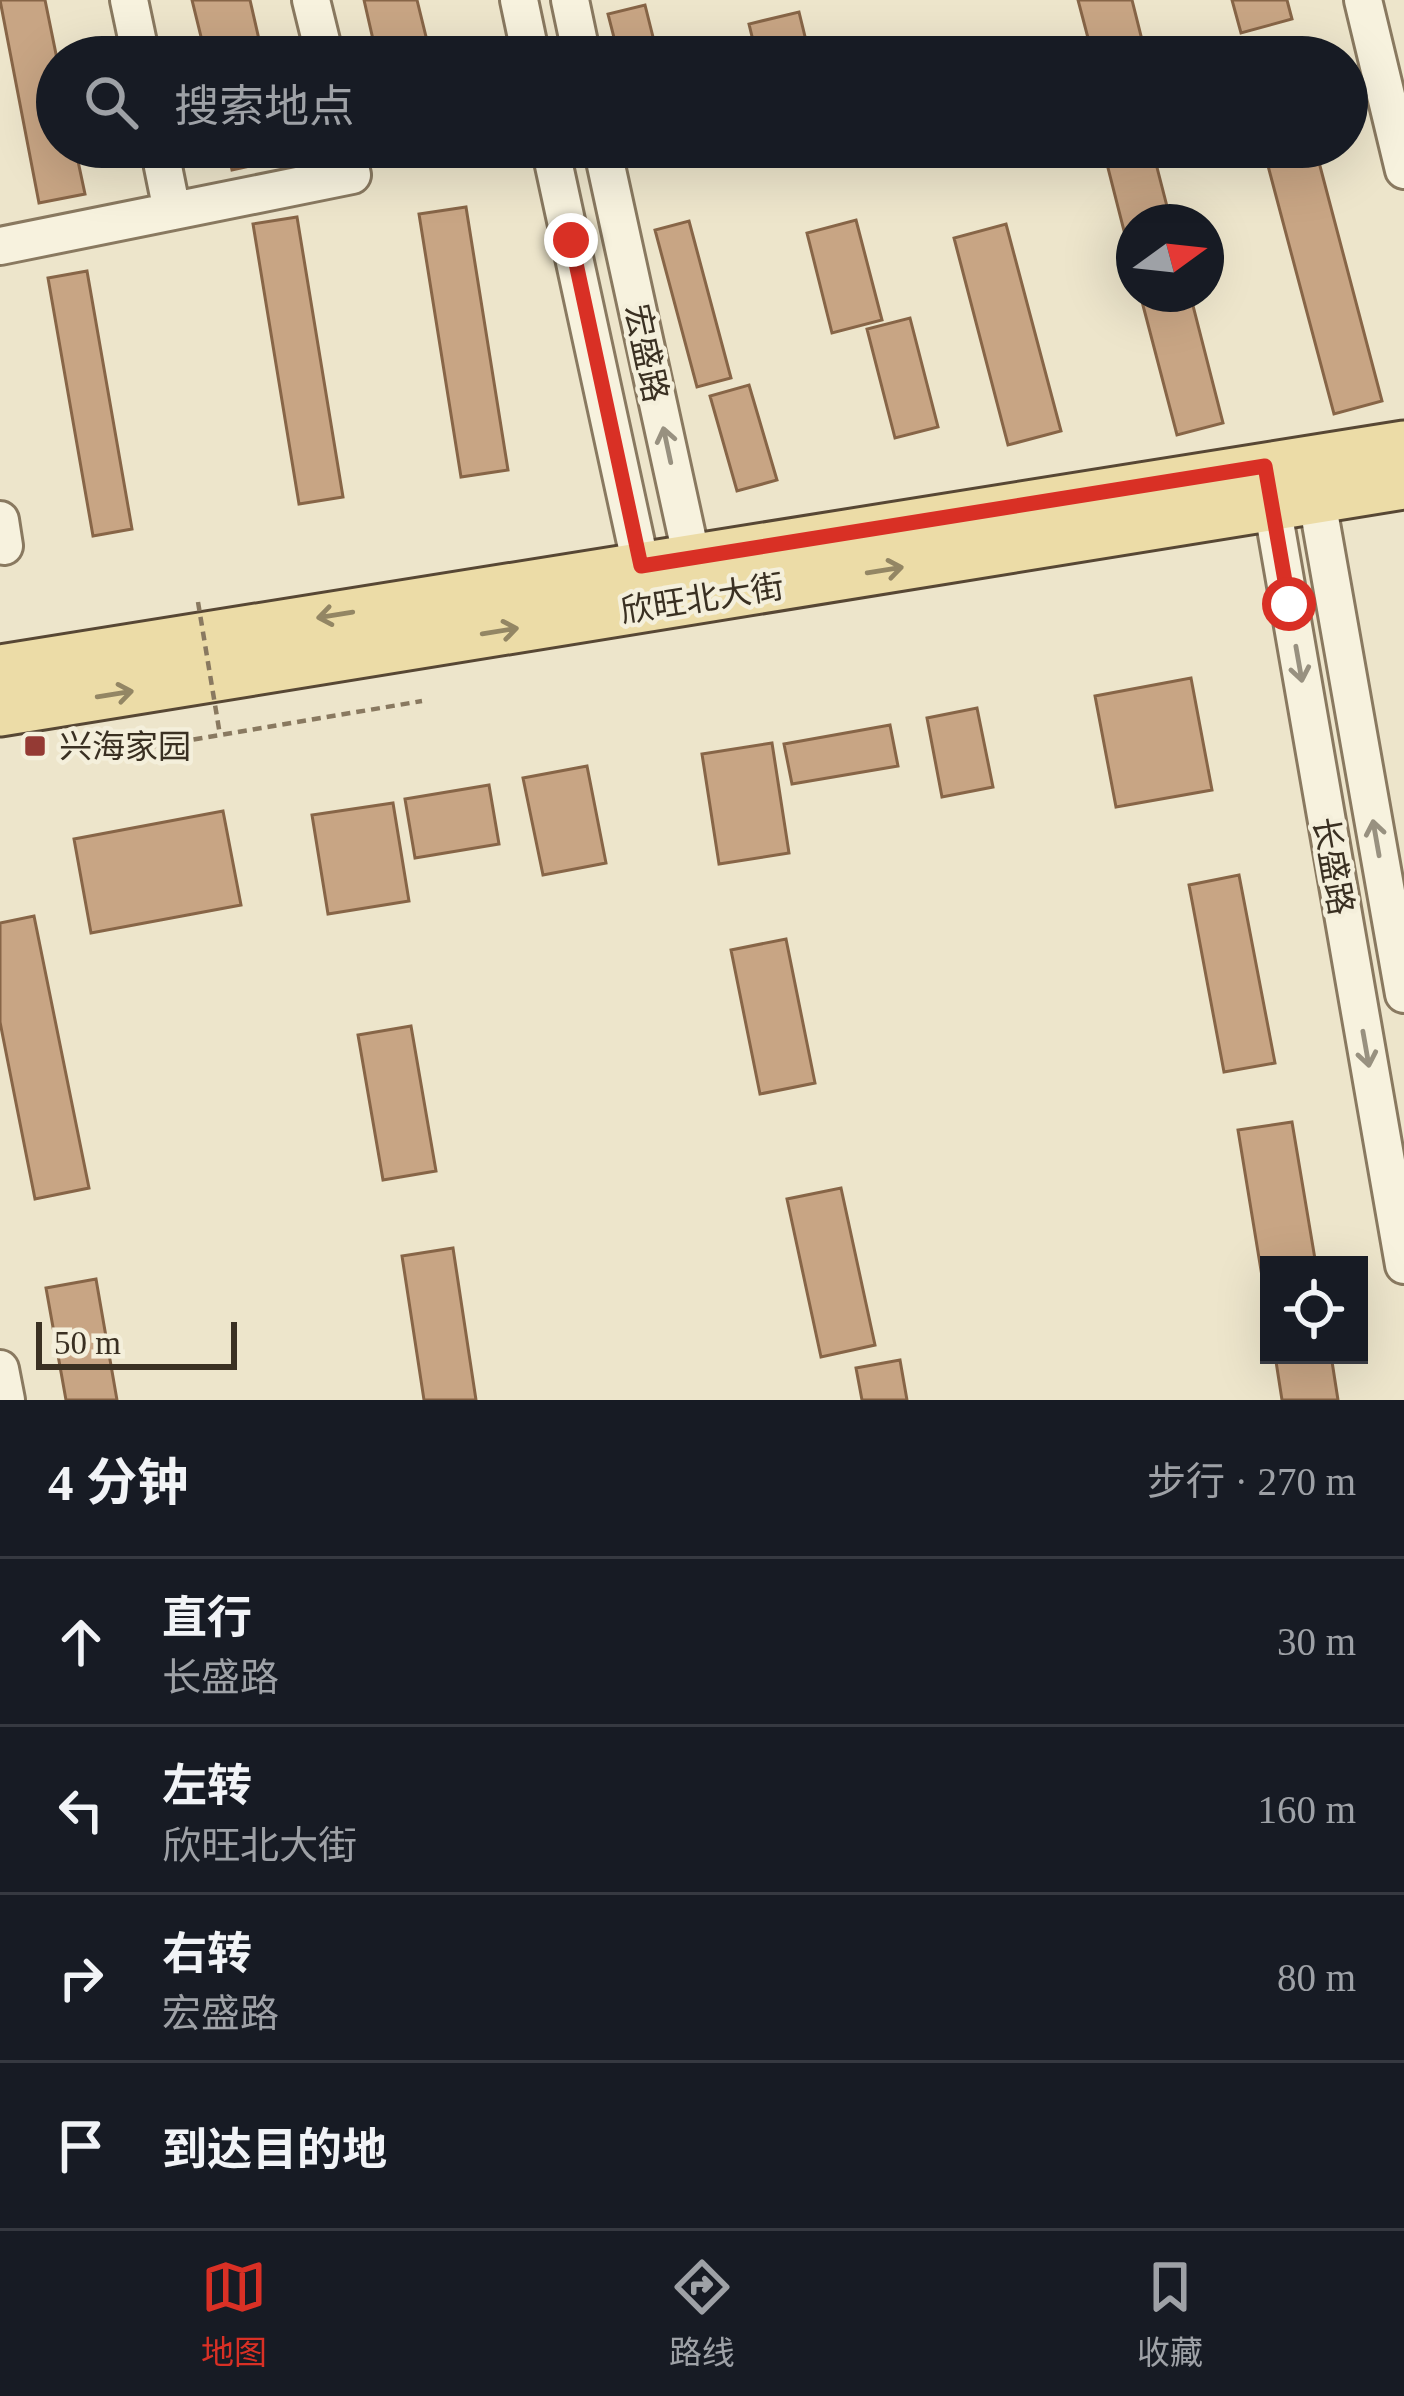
<!DOCTYPE html>
<html lang="zh">
<head>
<meta charset="utf-8">
<style>
	:root { --surface:#171b24; --page:#242831; --text:#f1f3f6; --muted:#9ea1a6; --line:#363941; --accent:#d93025 }
	body { margin:0; font-family:"Times New Roman","Noto Sans SC",serif; background:var(--page); color:var(--text) }
	.controls { position:absolute; right:36px; bottom:36px; display:grid; overflow:hidden; border-radius:0px; box-shadow:0 12px 48px #0002 }
	.controls button { width:108px; height:108px; display:grid; place-items:center; padding:0; border:0; border-bottom:3px solid var(--line); background:var(--surface); color:var(--text); font:60px sans-serif }
	.compass { position:absolute; left:1116px; top:204px; width:108px; height:108px; border-radius:50%; background:var(--surface); box-shadow:0 12px 48px #0002; rotate:75deg }
	.scale { position:absolute; left:36px; bottom:30px; width:201px; box-sizing:border-box; padding-left:12px; border:6px solid #3a3022; border-top:0; font-size:33px; line-height:42px; white-space:nowrap; color:#3a3022; -webkit-text-stroke:9px #f4efdb; paint-order:stroke }
	.stop { position:absolute; width:36px; height:36px; margin:-27px; border:9px solid #d93025; border-radius:50%; background:#fff }
	.stop.end { background:#d93025; border-color:#fff; box-shadow:0 3px 12px #0008 }
	.list { margin:0; padding:0; list-style:none }
	h2 { display:flex; justify-content:space-between; align-items:center; height:156px; margin:0; padding:0 48px; font-size:51px }
	h2 small { font-size:39px; font-weight:400; color:var(--muted) }
	.list li { display:grid; grid-template-columns:78px 1fr auto; gap:36px; align-items:center; box-sizing:border-box; height:168px; padding:0 48px; border-top:3px solid var(--line) }
	.list b { display:block; font-size:45px; white-space:nowrap }
	.list p { margin:0; font-size:39px; white-space:nowrap; color:var(--muted) }
	.list em { font-size:39px; font-style:normal; color:var(--muted) }
	.icon { flex:none; width:66px; height:66px; fill:none; stroke:currentColor; stroke-width:2; stroke-linecap:round; stroke-linejoin:round }
	.map { position:relative; flex:none; width:1404px; height:1400px; overflow:hidden }
	.search { position:absolute; background:var(--surface); box-shadow:0 12px 48px #0002; left:36px; right:36px; top:36px; height:132px; display:flex; align-items:center; gap:30px; box-sizing:border-box; padding:0 42px; border-radius:66px; color:var(--muted); font-size:45px }
	.sheet { height:828px; background:var(--surface) }
	nav { display:flex; justify-content:space-around; align-items:center; box-sizing:border-box; height:168px; border-top:3px solid var(--line); background:var(--surface); font-size:33px; color:var(--muted) }
	nav a { display:grid; justify-items:center; gap:6px }
	nav .on { color:var(--accent) }
	.map>svg:first-child { display:block }
	.building { fill:#c8a584; stroke:#876547; stroke-width:3 }
	.lines { fill:none; stroke-linecap:round; stroke-linejoin:round }
	.minor-casing { stroke:#897960; stroke-width:42 }
	.major-casing { stroke:#574734; stroke-width:51 }
	.path { stroke:#897960; stroke-width:4.5; stroke-dasharray:9 6; stroke-linecap:butt }
	.minor { stroke:#f7f2de; stroke-width:36 }
	.major { stroke:#ecdca7; stroke-width:45 }
	.path-bridge { stroke:#897960; stroke-width:4.5; stroke-dasharray:9 6; stroke-linecap:butt }
	.oneway { stroke:#989180 }
	.oneway2 { stroke:#938664 }
	.route { stroke:#d93025; stroke-width:15 }
	.poi-dot { fill:#943a34; stroke:#f4efdb; stroke-width:4.5 }
	.labels { text-anchor:middle; stroke-width:9; stroke-linejoin:round; paint-order:stroke }
	.street-label { font-size:33px; fill:#3a3022; stroke:#f4efdb }
	.poi-label { font-size:33px; fill:#3a3022; stroke:#f4efdb; text-anchor:start }
</style>
</head>
<body>
<div class="map">
<svg width="1404" height="1400" viewBox="0 0 1404 1400">
	<rect width="100%" height="100%" fill="#ede5cb"/>
	<path class="building" d="M0 0H45L57 59V147H75L85 194 39 203Z
		M192 0H250L263 57H206Z
		M364 0H417L431 57H377Z
		M1078 0H1132L1143 44 1093 57Z
		M1232 0H1287L1292 19 1241 33Z
		M645 5 658 57H619L608 14Z
		M799 12 810 57H757L749 24Z
		M227 147H284L286 158 232 170Z
		M642 147H681L683 155 646 164Z
		M1263 147H1315L1382 401 1334 414Z
		M1152 148 1171 222H1134V270L1106 160Z
		M466 207 508 470 461 477 419 214Z
		M297 217 343 497 299 504 253 224Z
		M856 220 882 320 832 333 807 233Z
		M689 221 731 378 697 387 655 230Z
		M1006 224 1061 431 1008 445 954 238Z
		M87 271 132 529 93 536 48 278Z
		M1140 294H1190L1223 423 1177 435Z
		M910 318 938 427 895 438 867 329Z
		M749 385 777 480 737 491 710 396Z
		M1191 678 1212 790 1116 807 1095 696Z
		M977 708 993 787 942 797 927 718Z
		M890 725 898 766 792 784 784 744Z
		M772 743 789 853 719 864 702 754Z
		M587 766 606 863 543 875 523 778Z
		M489 785 499 844 415 858 405 799Z
		M393 803 409 901 328 914 312 815Z
		M223 811 241 905 91 933 74 839Z
		M1239 875 1275 1063 1224 1072 1189 885Z
		M34 916 89 1188 35 1199 0 1022V923Z
		M786 939 815 1083 760 1094 731 950Z
		M411 1026 436 1171 383 1180 358 1035Z
		M1292 1122 1316 1265H1269V1319L1238 1130Z
		M841 1188 875 1345 821 1357 787 1199Z
		M453 1248 476 1400H424L402 1256Z
		M96 1279 117 1400H66L46 1288Z
		M1275 1355H1331L1338 1400H1282Z
		M900 1360 907 1400H862L856 1368Z"/>
	<g class="lines">
		<g class="minor-casing">
			<path id="minor" d="M129 0 141 57
				M311 0 325 57
				M519 0 531 57
				M570 0 582 57
				M1363 0 1404 170
				M159 147 172 211
				M550 147 641 566
				M602 147 692 559
				M0 246 352 175 346 147
				M1313 478 1404 994
				M1268 482 1404 1265
				M0 520 4 546
				M0 1369 6 1400"/>
		</g>
		<g class="major-casing">
			<path id="major" d="M0 668 1404 444
				M0 713 1404 486"/>
		</g>
		<path class="path" d="M90 757 422 701"/>
		<use href="#minor" class="minor"/>
		<use href="#major" class="major"/>
		<path class="path-bridge" d="M198 602 220 735"/>
	</g>
	<defs><path id="oneway-shaft" d="M-6 0H5M1.5-3L5.5 0L1.5 3" fill="none" stroke-width="1.6" stroke-linecap="round" stroke-linejoin="round" transform="scale(3)"/></defs>
	<g class="oneway">
		<use href="#oneway-shaft" transform="translate(667 445) rotate(-102)"/>
		<use href="#oneway-shaft" transform="translate(1299 664) rotate(80)"/>
		<use href="#oneway-shaft" transform="translate(1376 838) rotate(-100)"/>
		<use href="#oneway-shaft" transform="translate(1366 1049) rotate(80)"/>
	</g>
	<g class="oneway2">
		<use href="#oneway-shaft" transform="translate(885 570) rotate(-9)"/>
		<use href="#oneway-shaft" transform="translate(335 615) rotate(171)"/>
		<use href="#oneway-shaft" transform="translate(500 631) rotate(-9)"/>
		<use href="#oneway-shaft" transform="translate(115 694) rotate(-9)"/>
	</g>
	<g class="lines">
		<path class="route" d="M571 240 641 566 1265 466 1289 604"/>
	</g>
	<rect class="poi-dot" x="23" y="734" width="24" height="24" rx="6"/>
	<g class="labels">
		<g class="street-label">
			<text transform="translate(647 353) rotate(78)" y="12">宏盛路</text>
			<text transform="translate(702 598) rotate(-9)" y="12">欣旺北大街</text>
			<text transform="translate(1334 866) rotate(80)" y="12">长盛路</text>
		</g>
		<g class="poi-label">
			<text x="59" y="758">兴海家园</text>
		</g>
	</g>
</svg>
<div class="controls">
<button><svg class="icon" aria-label="locate" viewBox="0 0 24 24"><circle cx="12" cy="12" r="6"/><path d="M12 2v4M12 18v4M2 12h4M18 12h4"/></svg></button>
</div>
<svg class="compass" viewBox="-18 -18 36 36"><path d="M0-13l5 13h-10z" fill="#e53935"/><path d="M0 13l5-13h-10z" fill="#9ea1a6"/></svg>
<div class="scale">50 m</div>
<div class="stop" style="left:1289px;top:604px"></div>
<div class="stop end" style="left:571px;top:240px"></div>
<div class="search"><svg class="icon" aria-label="search" viewBox="0 0 24 24"><circle cx="10" cy="10" r="6"/><path d="M15 15l6 6"/></svg>搜索地点</div>
</div>
<section class="sheet">
<h2>4 分钟<small>步行 · 270 m</small></h2>
<ul class="list">
<li><svg class="icon" aria-label="ahead" viewBox="0 0 24 24"><path d="M12 20V5M6 11l6-6 6 6"/></svg><div><b>直行</b><p>长盛路</p></div><em>30 m</em></li>
<li><svg class="icon" aria-label="left" viewBox="0 0 24 24"><path d="M17 20v-9H6M10 6l-5 5 5 5"/></svg><div><b>左转</b><p>欣旺北大街</p></div><em>160 m</em></li>
<li><svg class="icon" aria-label="right" viewBox="0 0 24 24"><path d="M7 20v-9h11M14 6l5 5-5 5"/></svg><div><b>右转</b><p>宏盛路</p></div><em>80 m</em></li>
<li><svg class="icon" aria-label="arrive" viewBox="0 0 24 24"><path d="M6 21V4h12l-3 4 3 4H6"/></svg><div><b>到达目的地</b></div></li>
</ul>
</section>
<nav>
<a class="on"><svg class="icon" aria-label="map" viewBox="0 0 24 24"><path d="M3 6l6-2 6 2 6-2v14l-6 2-6-2-6 2zM9 4v14M15 6v14"/></svg>地图</a>
<a><svg class="icon" aria-label="directions" viewBox="0 0 24 24"><path d="M12 3l9 9-9 9-9-9zM9 14v-3h6M13 9l2 2-2 2"/></svg>路线</a>
<a><svg class="icon" aria-label="saved" viewBox="0 0 24 24"><path d="M7 4h10v16l-5-4-5 4z"/></svg>收藏</a>
</nav>
</body>
</html>
